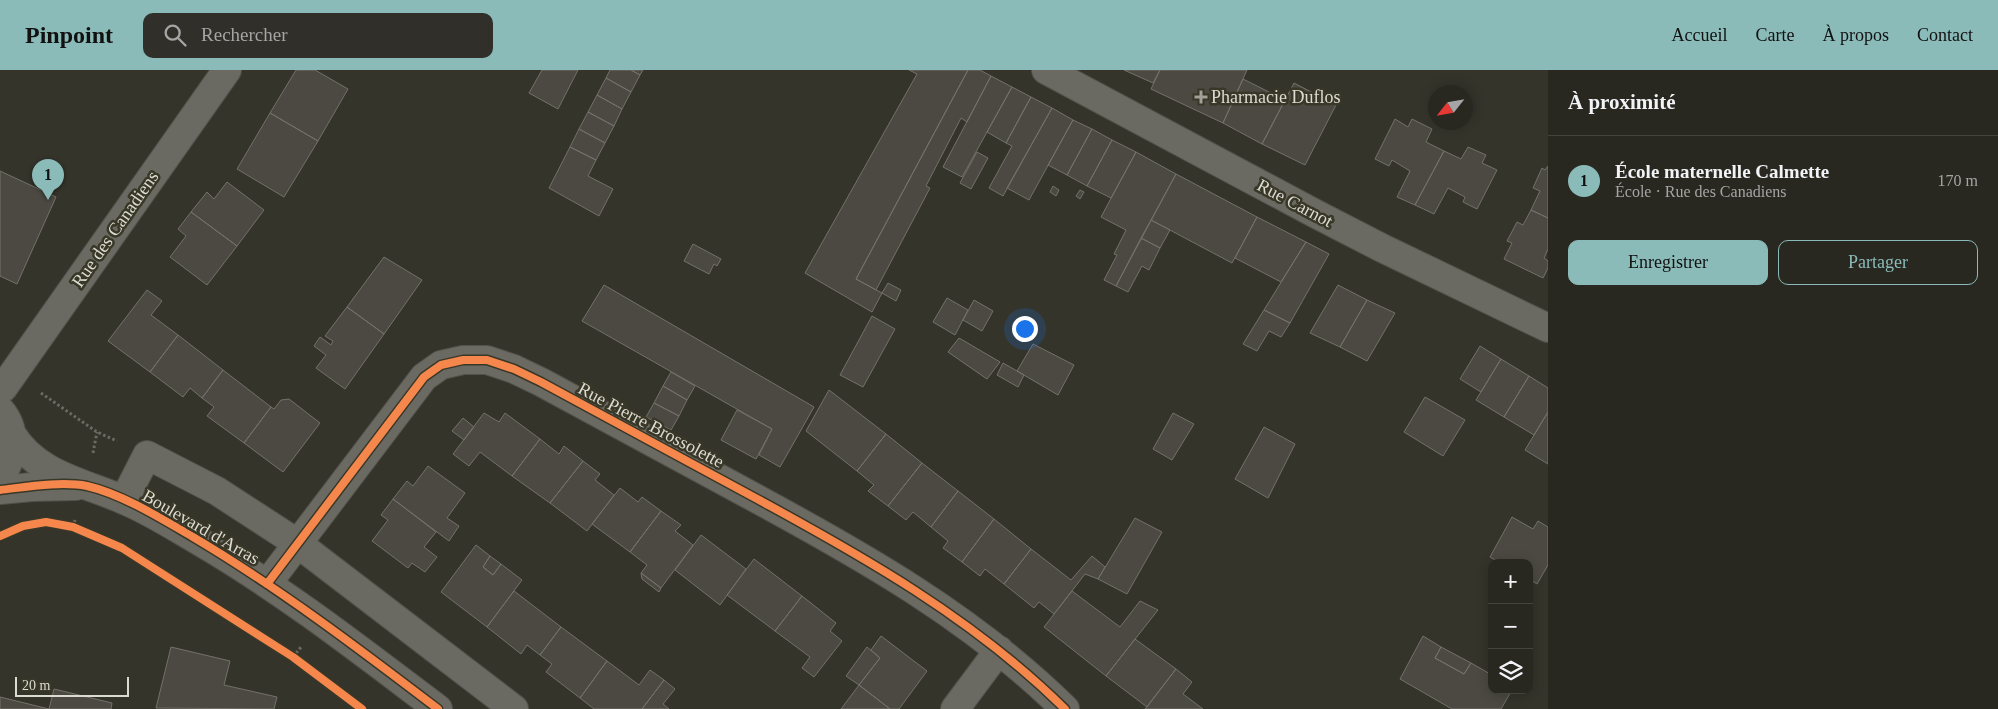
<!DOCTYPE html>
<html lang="fr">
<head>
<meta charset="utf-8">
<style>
	:root { --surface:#282720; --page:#302f29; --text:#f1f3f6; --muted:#a5a5a5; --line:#44443e; --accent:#8bbbb9 }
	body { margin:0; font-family:Georgia,serif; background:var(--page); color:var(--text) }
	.controls { position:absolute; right:15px; bottom:15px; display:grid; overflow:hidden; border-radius:10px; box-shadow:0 2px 12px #0003 }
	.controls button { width:45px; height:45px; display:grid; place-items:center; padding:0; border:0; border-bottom:1px solid var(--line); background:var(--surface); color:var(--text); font:25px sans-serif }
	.compass { position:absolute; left:1428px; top:15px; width:45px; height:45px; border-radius:50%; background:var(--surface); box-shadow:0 2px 12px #0003; rotate:239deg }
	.scale { position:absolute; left:15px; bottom:12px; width:114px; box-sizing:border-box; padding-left:5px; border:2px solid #dcdbd1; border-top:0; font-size:14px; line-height:18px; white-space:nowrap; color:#dcdbd1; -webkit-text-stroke:4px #393727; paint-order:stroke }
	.you { position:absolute; left:1024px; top:258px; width:18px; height:18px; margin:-12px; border:4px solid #fff; border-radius:50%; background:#1a73e8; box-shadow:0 0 0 8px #1a73e833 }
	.badge { display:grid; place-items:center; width:32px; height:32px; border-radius:50%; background:var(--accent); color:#111; font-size:16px; font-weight:700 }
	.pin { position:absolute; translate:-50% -41px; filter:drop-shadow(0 1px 2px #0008) }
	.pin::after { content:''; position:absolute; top:26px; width:18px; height:15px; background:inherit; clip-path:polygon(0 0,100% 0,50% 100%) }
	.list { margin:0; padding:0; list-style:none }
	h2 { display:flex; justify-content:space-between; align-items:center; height:65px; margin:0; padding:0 20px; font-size:21px }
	h2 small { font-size:16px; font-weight:400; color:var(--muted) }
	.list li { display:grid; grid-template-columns:32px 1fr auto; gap:15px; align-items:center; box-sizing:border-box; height:90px; padding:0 20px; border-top:1px solid var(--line) }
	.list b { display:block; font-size:19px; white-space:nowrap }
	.list p { margin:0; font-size:16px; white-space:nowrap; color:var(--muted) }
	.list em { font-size:16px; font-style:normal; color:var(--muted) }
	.actions { display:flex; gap:10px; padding:15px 20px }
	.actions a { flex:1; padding:11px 0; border:1px solid var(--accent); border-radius:10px; text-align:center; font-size:18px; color:var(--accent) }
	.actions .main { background:var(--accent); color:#111 }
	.icon { flex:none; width:28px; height:28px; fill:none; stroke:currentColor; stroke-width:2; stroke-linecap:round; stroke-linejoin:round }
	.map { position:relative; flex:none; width:1548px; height:639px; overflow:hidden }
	header { display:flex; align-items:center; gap:30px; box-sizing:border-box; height:70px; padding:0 25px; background:var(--accent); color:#111 }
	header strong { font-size:24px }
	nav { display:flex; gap:28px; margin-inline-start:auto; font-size:18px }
	.search { width:350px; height:45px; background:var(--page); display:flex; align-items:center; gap:12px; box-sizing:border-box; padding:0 18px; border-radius:10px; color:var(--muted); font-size:19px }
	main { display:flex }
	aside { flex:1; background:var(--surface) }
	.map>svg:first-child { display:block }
	.building { fill:#4c4942; stroke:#74716a }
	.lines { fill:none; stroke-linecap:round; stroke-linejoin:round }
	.minor-casing { stroke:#52514a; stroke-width:30 }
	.path { stroke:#6b6a64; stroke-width:3; stroke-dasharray:2.5 2.5; stroke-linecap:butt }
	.minor { stroke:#6b6a62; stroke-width:28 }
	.cycleway-casing { stroke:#393727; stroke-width:11 }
	.cycleway { stroke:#f5874c; stroke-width:8 }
	.poi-dot { fill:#a2a197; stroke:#393727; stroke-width:2 }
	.labels { text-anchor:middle; stroke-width:5; stroke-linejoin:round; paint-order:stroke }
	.poi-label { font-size:18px; fill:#dcdbd1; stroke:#393727; text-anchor:start }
	.street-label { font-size:18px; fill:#dcdbd1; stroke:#393727 }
</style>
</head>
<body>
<header>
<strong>Pinpoint</strong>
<div class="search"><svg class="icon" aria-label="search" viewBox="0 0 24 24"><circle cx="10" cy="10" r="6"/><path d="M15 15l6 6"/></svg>Rechercher</div>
<nav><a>Accueil</a><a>Carte</a><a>À propos</a><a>Contact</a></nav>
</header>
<main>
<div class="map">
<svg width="1548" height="639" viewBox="0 0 1548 639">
	<rect width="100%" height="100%" fill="#35342b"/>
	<path class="building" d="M296 0H315L348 19 318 71 270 43Z
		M542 0H578L558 39 529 23Z
		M610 0H631L640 5 631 22 606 8Z
		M631 0H643L640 5Z
		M909 0H968L856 209 882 223 872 242 805 203 917 4Z
		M968 0H980L991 6 967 52 961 48 926 116 930 118 876 220 856 209Z
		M1124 0H1160L1153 13Z
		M1160 0H1247L1223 53 1151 19Z
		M991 6 1012 17 962 107 943 97Z
		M606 8 631 22 622 39 597 25Z
		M1243 9 1285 30 1262 74 1223 53Z
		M1294 13 1336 35 1305 95 1262 74Z
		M1012 17 1031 27 1006 73 987 62Z
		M597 25 622 39 614 56 588 42Z
		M1031 27 1052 38 1003 126 989 118 1012 76 1006 73Z
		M1052 38 1073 50 1029 130 1007 118Z
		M588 42 614 56 605 73 579 59Z
		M270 43 318 71 284 127 237 99Z
		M1395 49 1408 57 1412 49 1432 59 1426 72 1444 81 1415 135 1397 127 1410 101 1392 90 1389 96 1375 89Z
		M1073 50 1092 59 1067 105 1048 95Z
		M579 59 605 73 596 90 570 77Z
		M1092 59 1112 70 1087 116 1067 105Z
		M1112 70 1136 82 1111 128 1087 116Z
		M570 77 596 90 588 106 613 119 599 146 549 118Z
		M1468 77 1486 85 1482 93 1497 100 1477 139 1463 132 1465 127 1448 118 1434 144 1415 135 1444 81 1461 89Z
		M977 82 988 88 971 119 960 113Z
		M1136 82 1176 104 1116 216 1104 210 1117 185 1114 184 1126 160 1101 147Z
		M1548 96V148L1531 140 1540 121 1533 118 1542 98 1545 100Z
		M0 101 56 127 17 214 0 206Z
		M1176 104 1257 147 1232 193 1151 150Z
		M227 112 264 140 237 176 191 142 207 122 214 129Z
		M1053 116 1059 120 1056 126 1050 122Z
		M1080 120 1084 122 1080 129 1076 126Z
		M1531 140 1548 148V179L1544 188 1548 191V198L1543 208 1504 189 1512 173 1507 171 1517 152 1523 155Z
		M191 142 237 176 207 215 170 187 186 166 178 159Z
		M1257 147 1306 172 1281 212 1235 188Z
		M1151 150 1170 160 1160 178 1141 168Z
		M1141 168 1160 178 1149 200 1142 196 1128 222 1116 216Z
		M1306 172 1329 184 1290 253 1264 240Z
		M693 174 721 189 717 196 714 194 709 204 684 191Z
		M384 187 422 210 384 264 347 237Z
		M888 213 901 220 896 231 882 223Z
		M604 215 814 337 780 397 759 385 772 359 582 251Z
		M1338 215 1367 230 1340 277 1310 263Z
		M147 220 162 231 151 245 178 265 150 302 108 271Z
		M947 228 968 240 955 265 933 252Z
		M974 230 993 241 982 261 963 250Z
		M1367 230 1395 243 1367 291 1340 277Z
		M347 237 384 264 345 319 316 298 326 285 314 276 320 267 331 275 333 271 325 266Z
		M1264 240 1290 253 1281 267 1269 261 1257 281 1243 274Z
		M872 246 895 259 863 317 840 305Z
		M178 265 223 300 202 328 190 318 183 327 150 302Z
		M959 268 1000 292 987 309 948 282Z
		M1033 274 1074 295 1058 325 1017 301Z
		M1480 276 1501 289 1481 322 1460 309Z
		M1501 289 1529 306 1504 347 1476 330Z
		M1003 293 1024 305 1018 317 997 305Z
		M223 300 271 337 244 373 207 346 214 337 202 328Z
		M671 302 695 316 687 330 663 316Z
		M1529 306 1548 318V342L1534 365 1504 347Z
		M663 316 687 330 679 346 654 333Z
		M829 320 886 364 857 401 806 361Z
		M1425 327 1465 350 1443 386 1404 362Z
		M289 329 320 353 283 402 244 373 271 337 274 339 281 330Z
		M654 333 679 346 671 360 646 347Z
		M737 340 772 359 756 389 721 370Z
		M1548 342V394L1525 380Z
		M484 343 499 352 505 343 540 369 512 406 480 382 469 396 453 384Z
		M1173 343 1194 354 1172 390 1153 379Z
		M463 348 474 357 464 370 452 361Z
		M1264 357 1295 374 1268 428 1235 409Z
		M886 364 922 393 888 436 868 421 874 415 857 401Z
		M540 369 559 384 564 376 583 391 550 433 512 406Z
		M583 391 600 404 595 410 614 425 587 461 550 433Z
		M922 393 958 421 931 457 913 442 906 450 888 436Z
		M428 396 465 423 447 448 459 456 449 471 393 429 407 411 413 416Z
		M620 418 638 432 642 427 661 441 630 482 592 454Z
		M958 421 994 449 962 492 943 478 948 471 931 457Z
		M393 429 436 462 424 477 437 487 425 502 412 493 408 498 372 471 388 450 381 445Z
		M661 441 681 455 675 461 693 475 661 518 641 503 647 495 630 482Z
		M1512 447 1533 459 1538 451 1548 457V495L1537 514 1529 509V493H1500L1490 487Z
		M1135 448 1162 462 1127 524 1098 509Z
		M994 449 1031 479 1004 514 985 499 980 506 962 492Z
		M701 465 746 499 720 535 675 500Z
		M476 475 490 486 483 497 493 505 501 494 522 510 487 557 441 522Z
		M1031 479 1071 510 1092 486 1105 497 1098 509 1085 504 1054 544 1039 532 1034 538 1004 514Z
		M490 486 501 494 493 505 483 497Z
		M754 489 802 526 775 561 727 525Z
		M641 503 661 518 659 522 642 509Z
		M514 521 561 557 540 585 527 575 521 584 487 557Z
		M1072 521 1120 557 1140 531 1158 540 1106 606 1044 557Z
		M802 526 836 553 830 561 842 571 814 607 802 598 810 587 775 561Z
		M561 557 607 591 580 628 546 602 552 594 540 585Z
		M881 566 927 601 899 639H890L859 615 880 588 871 580Z
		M1423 566 1441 577 1435 588 1464 604 1471 593 1492 605V620H1512L1501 639H1452L1400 609Z
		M1135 569 1176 599 1147 637 1106 606Z
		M171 577 230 591 224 615 277 627 274 639 156 638Z
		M867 577 880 588 859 615 846 606Z
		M1441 577 1471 593 1464 604 1435 588Z
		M607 591 639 615 650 600 664 610 642 639H594L580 628Z
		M1176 599 1192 612 1183 624 1203 639H1145Z
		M664 610 675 619 663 634 669 639H642Z
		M859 615 890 639H841Z
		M54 619 112 633 111 639H49Z
		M0 627 49 639H0Z"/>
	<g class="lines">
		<g class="minor-casing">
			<path id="minor" d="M1046 0 1316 144 1382 178 1548 258
				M0 319 3 318 227 0
				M0 340C17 359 15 387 0 407
				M11 363C37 406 84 412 126 431 152 442 175 457 199 471 283 520 360 580 438 639
				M0 420 32 417 76 416
				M124 430 147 385 217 421 297 473 514 639
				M267 514 424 307 441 295 463 290H487L514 299 541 312C610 349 679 386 748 424 861 485 973 548 1065 639
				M955 639 999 580"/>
		</g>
		<path class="path" d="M41 323 97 362 117 371
			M93 383 97 362
			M73 457 75 450
			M293 587 301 577"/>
		<use href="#minor" class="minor"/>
		<g class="cycleway-casing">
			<path id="cycleway" d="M0 420C26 417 61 411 87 416 122 424 162 449 193 467 279 518 358 578 438 639
				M0 466 23 456 46 452 73 457 122 478 293 587 362 639
				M267 514 424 307 441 295 463 290H487L514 299 541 312C610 349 679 386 748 424 861 485 973 548 1065 639"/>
		</g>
		<use href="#cycleway" class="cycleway"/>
	</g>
	<path class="poi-dot" d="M1198.5 19.5h5v5h5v5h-5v5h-5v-5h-5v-5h5z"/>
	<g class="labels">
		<g class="poi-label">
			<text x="1211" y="33">Pharmacie Duflos</text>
		</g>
		<g class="street-label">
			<text transform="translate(1295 133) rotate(28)" y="6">Rue Carnot</text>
			<text transform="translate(115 159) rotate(-55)" y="6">Rue des Canadiens</text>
			<text transform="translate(651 355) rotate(28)" y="6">Rue Pierre Brossolette</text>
			<text transform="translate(201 457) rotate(30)" y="6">Boulevard d'Arras</text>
		</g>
	</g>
</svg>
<div class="controls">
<button>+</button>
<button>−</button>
<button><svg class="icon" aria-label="layers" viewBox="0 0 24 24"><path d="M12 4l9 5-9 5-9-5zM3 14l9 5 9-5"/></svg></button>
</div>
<svg class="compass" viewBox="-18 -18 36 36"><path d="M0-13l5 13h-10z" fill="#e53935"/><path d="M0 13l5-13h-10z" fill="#a5a5a5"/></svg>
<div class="scale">20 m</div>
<div class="you"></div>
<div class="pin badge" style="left:48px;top:130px">1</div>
</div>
<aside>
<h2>À proximité<small></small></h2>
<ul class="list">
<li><span class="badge">1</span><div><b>École maternelle Calmette</b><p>École · Rue des Canadiens</p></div><em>170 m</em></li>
</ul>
<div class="actions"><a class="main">Enregistrer</a><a>Partager</a></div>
</aside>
</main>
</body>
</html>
